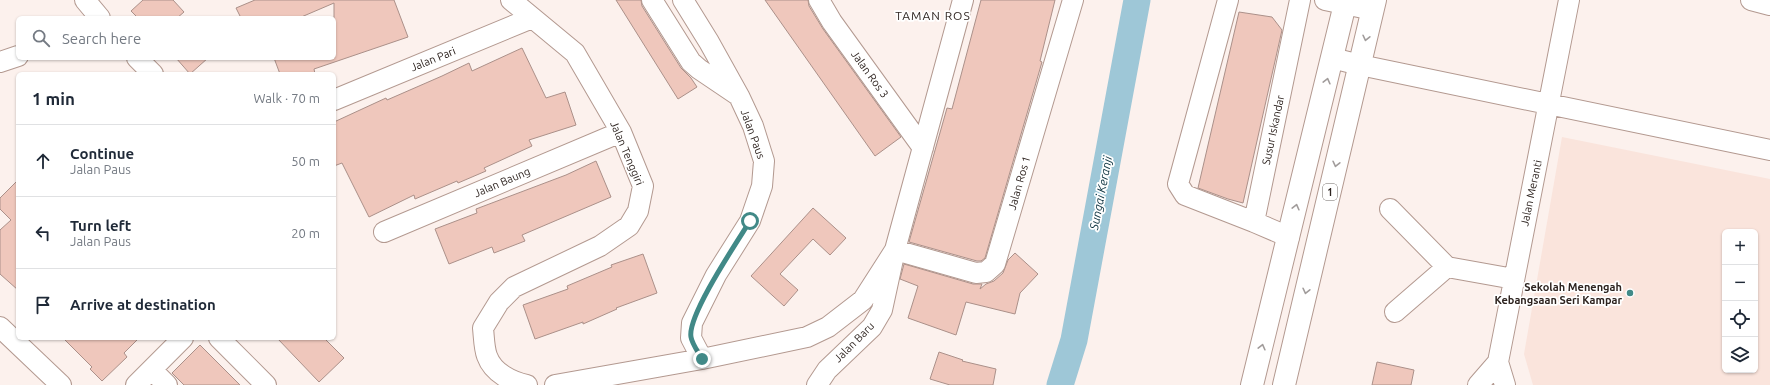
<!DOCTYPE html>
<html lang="en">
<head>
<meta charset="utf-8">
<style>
	:root { --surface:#fff; --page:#f6f6f7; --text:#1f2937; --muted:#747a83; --line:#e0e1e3 }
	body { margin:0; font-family:Ubuntu,sans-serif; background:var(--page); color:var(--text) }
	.controls { position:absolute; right:12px; bottom:12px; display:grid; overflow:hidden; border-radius:6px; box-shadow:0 1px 3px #0004 }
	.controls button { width:36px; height:36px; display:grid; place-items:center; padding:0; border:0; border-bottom:1px solid var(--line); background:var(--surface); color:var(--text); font:20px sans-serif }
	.stop { position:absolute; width:12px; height:12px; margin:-9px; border:3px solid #418987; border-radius:50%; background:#fff }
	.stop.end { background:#418987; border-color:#fff; box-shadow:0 1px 4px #0008 }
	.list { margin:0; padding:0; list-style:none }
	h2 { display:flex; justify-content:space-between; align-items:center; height:52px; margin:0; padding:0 16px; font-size:17px }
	h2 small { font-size:13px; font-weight:400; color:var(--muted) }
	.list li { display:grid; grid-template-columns:26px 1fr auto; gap:12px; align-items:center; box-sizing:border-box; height:72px; padding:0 16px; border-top:1px solid var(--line) }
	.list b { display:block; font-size:15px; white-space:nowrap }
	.list p { margin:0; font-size:13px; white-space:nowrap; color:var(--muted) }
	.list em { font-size:13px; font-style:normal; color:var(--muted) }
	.icon { flex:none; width:22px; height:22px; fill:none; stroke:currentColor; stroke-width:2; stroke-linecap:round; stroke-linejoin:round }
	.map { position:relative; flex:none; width:1770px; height:385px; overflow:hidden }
	.search { position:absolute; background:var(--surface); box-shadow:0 1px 3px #0004; left:16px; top:16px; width:320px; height:44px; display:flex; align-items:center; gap:10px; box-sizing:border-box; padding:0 14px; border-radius:6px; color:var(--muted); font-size:15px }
	.panel { position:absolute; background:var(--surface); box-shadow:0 1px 3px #0004; left:16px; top:72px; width:320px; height:268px; border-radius:6px }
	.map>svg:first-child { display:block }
	.built { fill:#fae4dc; fill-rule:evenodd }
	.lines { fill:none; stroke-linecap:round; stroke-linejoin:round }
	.river { stroke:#9ec7d7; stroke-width:27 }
	.building { fill:#efc7bc; stroke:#ab9089 }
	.minor-casing { stroke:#b39990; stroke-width:22 }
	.highway-casing { stroke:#b39990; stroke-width:24 }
	.minor { stroke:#fff; stroke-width:20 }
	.highway { stroke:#fff; stroke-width:22 }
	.oneway { stroke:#a19c9b }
	.route { stroke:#418987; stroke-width:5 }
	.poi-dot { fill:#418987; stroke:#fff; stroke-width:1.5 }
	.labels { text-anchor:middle; stroke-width:3.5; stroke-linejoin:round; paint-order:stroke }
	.shield { fill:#fff; stroke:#6d6663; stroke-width:1 }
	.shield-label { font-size:10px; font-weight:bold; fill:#2e2420 }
	.street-label { font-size:11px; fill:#2e2420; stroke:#fff }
	.poi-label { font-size:11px; font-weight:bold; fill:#2e2420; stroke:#fff; text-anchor:end }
	.neighbourhood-label { font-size:12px; letter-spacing:1px; fill:#2e2420; stroke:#fff }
	.water-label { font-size:12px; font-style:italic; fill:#0b313e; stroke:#fff }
</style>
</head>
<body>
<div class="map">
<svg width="1770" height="385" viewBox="0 0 1770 385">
	<rect width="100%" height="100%" fill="#fcf1ed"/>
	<path class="built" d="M1562 137 1770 179V385H1533L1524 354ZM1725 232H1755V370H1725Z"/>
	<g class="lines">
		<path class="river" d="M1060 385 1074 340 1137 0"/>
	</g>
	<path class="building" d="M143 0H173L184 12 177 18H138L131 11Z
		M255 0H394L408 37 314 69 315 74H280L274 58H334V3L299 18H241L236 8Z
		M616 0H641L642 6 681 68 691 78 697 87 678 99Z
		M765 0H808L809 6 823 29 901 137 875 156Z
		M981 0H1055L1040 61 1042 62 985 258 981 261H977L909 242 947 108 952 109Z
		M1239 12 1272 17 1282 30 1243 203 1228 199 1198 188Z
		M522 48 546 98 565 92 576 125 529 140 532 146 484 168 486 171 458 183 457 181 415 199 414 195 369 217 342 163 334 166V122L386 98 387 100 442 76 469 63 472 71Z
		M176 58H208L190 74Z
		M596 161 611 197 522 235 525 241 494 253 492 247 449 264 435 229 477 213 476 209 566 175Z
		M18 180V290L0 274V230L11 220 0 209V198Z
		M813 208 846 238 830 255 813 239 780 274 798 290 784 306 751 276Z
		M1015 253 1038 274 1020 293 1015 314 966 302 956 335 908 318 918 286 900 279 904 264 973 284H982L980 289 986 284 994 281 1003 273 1008 260Z
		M643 254 657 293 616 308 617 309 583 324V322L535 339 523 305 568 289 567 286 612 267 611 265Z
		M63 338H139L124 353 127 357 102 381 90 369 92 367Z
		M277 338H324L344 358 319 382Z
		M200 345 240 385H184L172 373Z
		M939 352 963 360 962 361 996 369 993 385H950L930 379Z
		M1377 362 1414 370 1411 385H1372Z"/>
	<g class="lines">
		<g class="minor-casing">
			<path id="minor" d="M85 0 100 18
				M511 0 575 53 621 132 643 186 638 211 629 226 600 246 514 287 499 302 483 328C484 337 484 348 487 356 493 373 512 382 527 385
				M652 0 691 62 699 69 736 94
				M683 0 709 42 739 96 753 126 764 161 762 186 750 221 716 275 692 323 691 338 702 359
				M819 0 832 22 923 148
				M1228 0 1178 184 1185 195 1254 222
				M1325 0 1373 10
				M1751 0 1770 5
				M137 58 153 74
				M1332 58 1360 65 1770 150
				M0 62 18 56
				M334 100 532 18
				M1390 209 1447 267
				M384 232 621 132
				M1289 237 1254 222 1300 0
				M1395 312 1447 267 1514 279
				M0 327 61 385
				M219 338 266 385
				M152 370 167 385
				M136 385 183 338
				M555 385 702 359 807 337 828 327 863 300 895 250 963 0
				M817 385 827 370 872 327 882 310 895 250 976 273 986 272 995 264 1073 0
				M1478 385 1498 362
				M1505 385 1498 362 1569 0"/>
		</g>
		<g class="highway-casing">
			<path id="highway" d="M1252 385 1346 0
				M1284 385 1375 0"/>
		</g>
		<use href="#minor" class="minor"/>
		<use href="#highway" class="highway"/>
	</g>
	<defs><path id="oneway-chevron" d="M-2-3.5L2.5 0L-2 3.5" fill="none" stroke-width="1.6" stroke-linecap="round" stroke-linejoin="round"/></defs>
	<g class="oneway">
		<use href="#oneway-chevron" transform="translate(1366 38) rotate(103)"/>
		<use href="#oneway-chevron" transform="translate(1327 81) rotate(-76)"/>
		<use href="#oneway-chevron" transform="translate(1336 164) rotate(103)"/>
		<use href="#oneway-chevron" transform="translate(1296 207) rotate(-76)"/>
		<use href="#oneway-chevron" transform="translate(1306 291) rotate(103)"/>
		<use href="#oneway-chevron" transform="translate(1262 347) rotate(-76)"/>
	</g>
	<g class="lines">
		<path class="route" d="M702 359C699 353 692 344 691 337 687 316 737 242 750 221"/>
	</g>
	<circle class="poi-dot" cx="1630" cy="293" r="4"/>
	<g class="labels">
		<rect class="shield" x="1323" y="184" width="14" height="16" rx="3"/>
		<g class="shield-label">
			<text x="1330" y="196">1</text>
		</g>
		<g class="street-label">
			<text transform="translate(433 59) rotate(-22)" y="4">Jalan Pari</text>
			<text transform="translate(870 74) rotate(54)" y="4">Jalan Ros 3</text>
			<text transform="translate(1273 130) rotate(-78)" y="4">Susur Iskandar</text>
			<text transform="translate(753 134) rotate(70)" y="4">Jalan Paus</text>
			<text transform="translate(627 153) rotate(67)" y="4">Jalan Tenggiri</text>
			<text transform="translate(502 182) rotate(-23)" y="4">Jalan Baung</text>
			<text transform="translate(1019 183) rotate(-74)" y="4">Jalan Ros 1</text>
			<text transform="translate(1531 193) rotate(-78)" y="4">Jalan Meranti</text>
			<text transform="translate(854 342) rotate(-45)" y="4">Jalan Baru</text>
		</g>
		<g class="poi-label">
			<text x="1622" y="291">Sekolah Menengah<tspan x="1622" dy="13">Kebangsaan Seri Kampar</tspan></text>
		</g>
		<g class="neighbourhood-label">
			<text x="933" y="20">TAMAN ROS</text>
		</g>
		<g class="water-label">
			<text transform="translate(1101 193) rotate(-79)" y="4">Sungai Keranji</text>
		</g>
	</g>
</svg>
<div class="controls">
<button>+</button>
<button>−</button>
<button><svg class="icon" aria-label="locate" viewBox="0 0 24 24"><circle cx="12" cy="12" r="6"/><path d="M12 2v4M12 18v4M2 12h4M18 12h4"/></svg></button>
<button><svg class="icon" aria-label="layers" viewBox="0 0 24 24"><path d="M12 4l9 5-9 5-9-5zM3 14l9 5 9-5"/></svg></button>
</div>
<div class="stop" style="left:750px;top:221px"></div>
<div class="stop end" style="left:702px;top:359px"></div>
<div class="search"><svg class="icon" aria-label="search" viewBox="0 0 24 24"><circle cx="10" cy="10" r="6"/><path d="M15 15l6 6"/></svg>Search here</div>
<section class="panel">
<h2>1 min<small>Walk · 70 m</small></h2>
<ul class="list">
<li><svg class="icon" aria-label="ahead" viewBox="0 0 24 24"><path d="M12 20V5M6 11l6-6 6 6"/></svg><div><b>Continue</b><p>Jalan Paus</p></div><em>50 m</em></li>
<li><svg class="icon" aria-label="left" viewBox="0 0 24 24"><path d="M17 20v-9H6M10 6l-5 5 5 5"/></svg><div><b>Turn left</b><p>Jalan Paus</p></div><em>20 m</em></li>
<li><svg class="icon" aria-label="arrive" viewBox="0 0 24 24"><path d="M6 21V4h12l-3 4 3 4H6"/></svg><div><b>Arrive at destination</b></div></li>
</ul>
</section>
</div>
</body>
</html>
